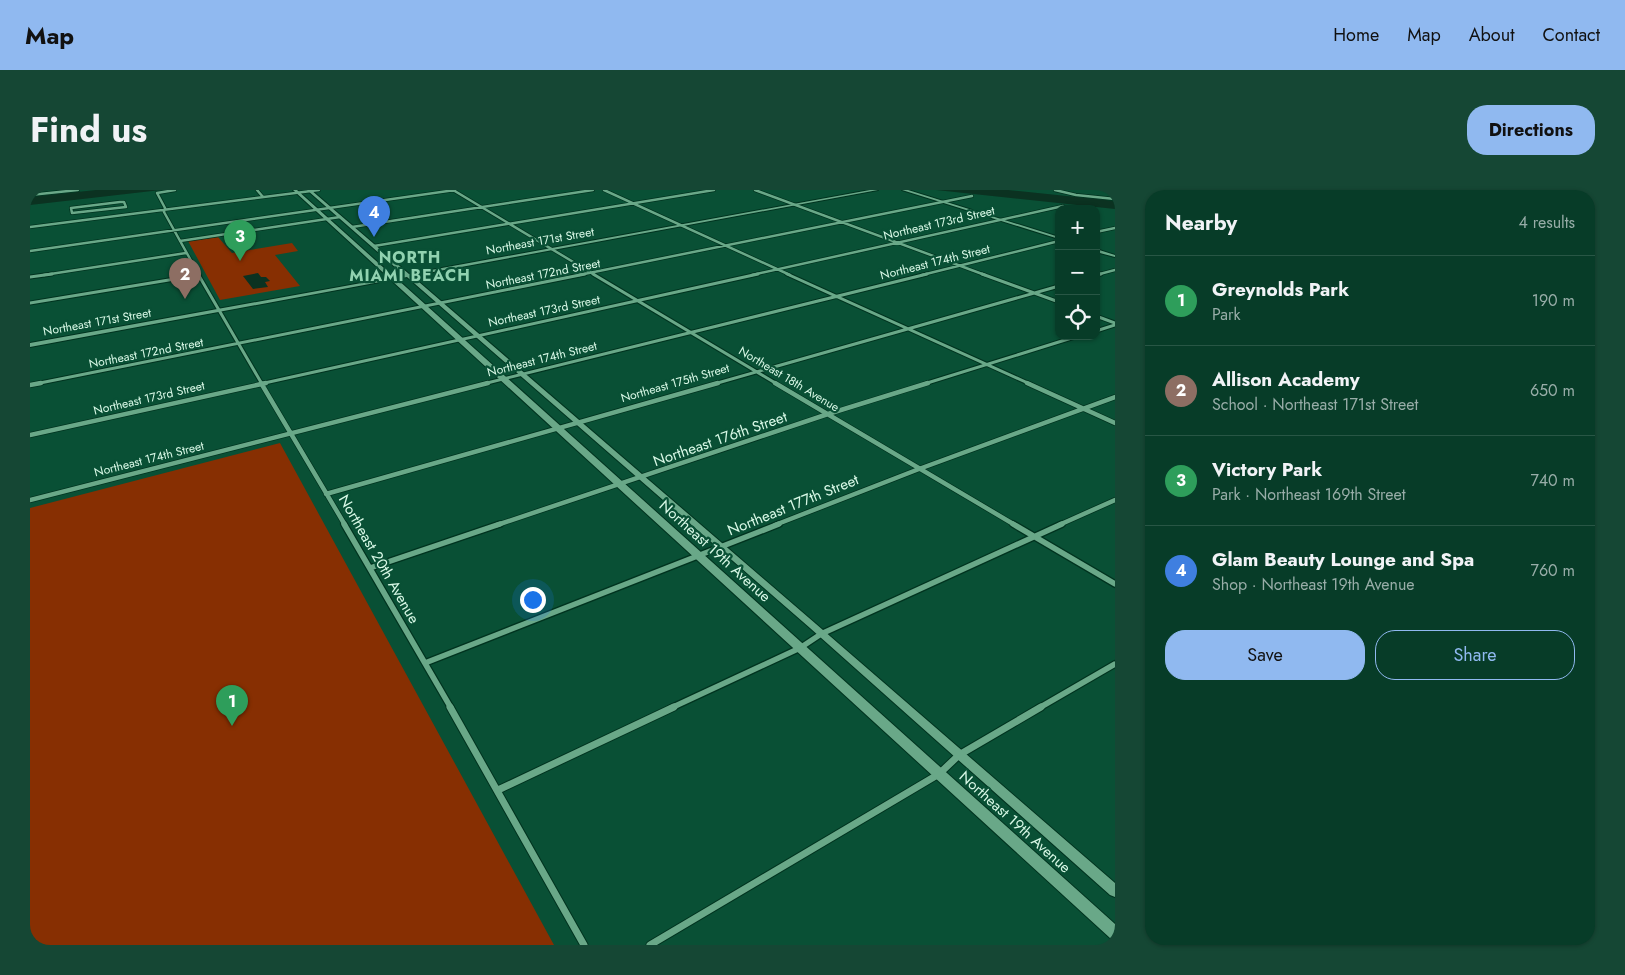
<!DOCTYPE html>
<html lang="en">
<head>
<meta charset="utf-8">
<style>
	:root { --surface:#073c28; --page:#154734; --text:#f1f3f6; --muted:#98ada8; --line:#285645; --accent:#90b9f0 }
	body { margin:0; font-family:Jost,sans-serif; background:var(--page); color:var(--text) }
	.controls { position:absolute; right:15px; top:15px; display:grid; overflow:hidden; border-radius:10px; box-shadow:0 1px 4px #0004 }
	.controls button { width:45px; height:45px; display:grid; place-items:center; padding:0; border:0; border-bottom:1px solid var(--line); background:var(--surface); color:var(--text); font:25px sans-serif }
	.you { position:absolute; left:502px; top:409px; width:18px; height:18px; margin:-12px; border:4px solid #fff; border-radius:50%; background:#1a73e8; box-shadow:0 0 0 8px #1a73e833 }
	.badge { display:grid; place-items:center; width:32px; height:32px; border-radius:50%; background:var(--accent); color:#fff; font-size:16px; font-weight:700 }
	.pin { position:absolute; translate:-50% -41px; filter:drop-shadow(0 1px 2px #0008) }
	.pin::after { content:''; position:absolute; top:26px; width:18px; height:15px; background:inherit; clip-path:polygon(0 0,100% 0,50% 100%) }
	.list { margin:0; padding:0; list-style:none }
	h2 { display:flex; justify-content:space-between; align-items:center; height:65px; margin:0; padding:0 20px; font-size:21px }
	h2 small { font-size:16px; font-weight:400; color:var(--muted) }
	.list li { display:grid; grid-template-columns:32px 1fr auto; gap:15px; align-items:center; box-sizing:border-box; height:90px; padding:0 20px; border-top:1px solid var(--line) }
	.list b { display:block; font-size:19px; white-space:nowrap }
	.list p { margin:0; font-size:16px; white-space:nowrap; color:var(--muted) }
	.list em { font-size:16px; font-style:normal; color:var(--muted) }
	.actions { display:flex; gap:10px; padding:15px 20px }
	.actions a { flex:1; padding:11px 0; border:1px solid var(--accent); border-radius:20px; text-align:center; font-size:18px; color:var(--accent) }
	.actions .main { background:var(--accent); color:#111 }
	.icon { flex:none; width:28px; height:28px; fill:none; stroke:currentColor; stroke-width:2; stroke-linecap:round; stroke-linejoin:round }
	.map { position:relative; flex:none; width:1085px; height:755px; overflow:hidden; border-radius:20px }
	header { display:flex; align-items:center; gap:30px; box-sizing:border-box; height:70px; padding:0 25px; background:var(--accent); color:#111 }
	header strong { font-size:24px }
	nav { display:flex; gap:28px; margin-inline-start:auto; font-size:18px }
	.intro { display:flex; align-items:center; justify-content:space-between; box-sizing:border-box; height:120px; padding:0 30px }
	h1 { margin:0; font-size:35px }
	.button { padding:12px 22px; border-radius:20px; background:var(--accent); color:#111; font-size:18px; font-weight:700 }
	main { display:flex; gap:30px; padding:0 30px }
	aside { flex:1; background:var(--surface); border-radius:20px; box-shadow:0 1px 4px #0004 }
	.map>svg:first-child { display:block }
	.green { fill:#872f02 }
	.water { fill:#0b3221 }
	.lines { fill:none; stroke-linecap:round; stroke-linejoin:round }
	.minor-far4-casing { stroke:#00331f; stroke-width:4 }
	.minor-far3-casing { stroke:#00331f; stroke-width:5 }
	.minor-far2-casing { stroke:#00331f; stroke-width:6 }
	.minor-far1-casing { stroke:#00331f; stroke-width:8 }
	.minor-casing { stroke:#00331f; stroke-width:9 }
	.tertiary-casing { stroke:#00331f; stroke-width:2 }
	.minor-far4 { stroke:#69a888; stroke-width:2.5 }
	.minor-far3 { stroke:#69a888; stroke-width:3 }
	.minor-far2 { stroke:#69a888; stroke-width:4.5 }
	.minor-far1 { stroke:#69a888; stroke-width:5.5 }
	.minor { stroke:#69a888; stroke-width:7 }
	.tertiary { fill:#69a888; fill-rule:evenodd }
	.labels { text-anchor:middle; stroke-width:4.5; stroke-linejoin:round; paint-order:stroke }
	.far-street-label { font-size:12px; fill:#d9f9e7; stroke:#095035 }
	.street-label { font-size:15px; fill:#d9f9e7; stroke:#095035 }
	.far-district-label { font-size:16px; font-weight:bold; letter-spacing:1px; fill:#91d2b0; stroke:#095035 }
</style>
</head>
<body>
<header>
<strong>Map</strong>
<nav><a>Home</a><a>Map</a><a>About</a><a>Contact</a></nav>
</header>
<div class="intro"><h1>Find us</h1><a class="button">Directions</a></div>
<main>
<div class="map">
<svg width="1085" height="755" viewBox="0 0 1085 755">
	<rect width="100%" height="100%" fill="#095035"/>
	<path class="green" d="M188 47 202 63 262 53 268 61 245 65 270 96 190 110 158 51Z
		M250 253 524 755H0V318Z"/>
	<path class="water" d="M66 0H131L0 15V7Z
		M906 0H978L1085 11V19Z
		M228 83 231 87H236L240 91 235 92 238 97 223 99 213 86Z"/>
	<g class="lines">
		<g class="minor-far4-casing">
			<path id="minor-far4" d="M145 0 127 3 135 18 134 22 169 85
				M227 0 233 7
				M423 0 565 85
				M574 0 760 85
				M725 0 955 85
				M1025 0 1046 5 1085 9
				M0 5 48 0
				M90 12H94L96 17 42 23 41 18Z
				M0 37 289 0
				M322 37 563 0
				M1066 42 1085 38
				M150 51 310 27
				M344 56 684 0
				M0 61 425 0
				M14 85 156 63
				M549 85 942 6
				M722 85 1033 16
				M892 85 1029 51
				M1066 85 1085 80"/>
		</g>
		<g class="minor-far3-casing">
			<path id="minor-far3" d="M168 84 232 194
				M563 84 747 194
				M757 84 1000 194
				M952 84 1029 112
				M1066 85 1071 84
				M0 87 22 84
				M0 113 169 85
				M1066 126 1085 133
				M1066 141 1085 135
				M5 194 555 84
				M230 194 728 84
				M453 194 897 84
				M684 194 1029 96
				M894 194 1048 146"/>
		</g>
		<g class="minor-far2-casing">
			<path id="minor-far2" d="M231 193 315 335
				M745 193 985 335
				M997 193 1085 233
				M0 195 11 193
				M0 245 236 193
				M296 304 688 193
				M0 310 458 193
				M467 335 798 224 898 193
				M745 335 889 279 1085 207
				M1029 335 1085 310"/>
		</g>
		<g class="minor-far1-casing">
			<path id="minor-far1" d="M314 334 421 518
				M983 334 1085 394
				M340 378 470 334
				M395 473 749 334
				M641 518 770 458 791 444 1032 334
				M1009 518 1085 474"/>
		</g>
		<g class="minor-casing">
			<path id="minor" d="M420 517 554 755
				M468 600 644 517
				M620 755 909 584 929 565 1011 517"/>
		</g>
		<g class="tertiary-casing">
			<path id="tertiary" d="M263 0H267L364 87 374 85 277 0H281L379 84 840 0H848L382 86 786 434 1085 693V707L1080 705 780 438 377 87 367 89 1085 734V750L1080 748 361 90 0 157V153L359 88Z
				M872 0H878L1029 47V49Z
				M1066 59 1085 65V67L1066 62Z"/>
		</g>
		<use href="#minor-far4" class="minor-far4"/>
		<use href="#minor-far3" class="minor-far3"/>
		<use href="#minor-far2" class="minor-far2"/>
		<use href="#minor-far1" class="minor-far1"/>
		<use href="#minor" class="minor"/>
		<use href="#tertiary" class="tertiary"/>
	</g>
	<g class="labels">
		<g class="far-street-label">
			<text transform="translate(909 33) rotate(-13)" y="4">Northeast 173rd Street</text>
			<text transform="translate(510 51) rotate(-10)" y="4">Northeast 171st Street</text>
			<text transform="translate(905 72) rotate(-14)" y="4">Northeast 174th Street</text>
			<text transform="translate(513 84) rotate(-11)" y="4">Northeast 172nd Street</text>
			<text transform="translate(514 121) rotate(-12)" y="4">Northeast 173rd Street</text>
			<text transform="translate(67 132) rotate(-10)" y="4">Northeast 171st Street</text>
			<text transform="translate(116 163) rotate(-11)" y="4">Northeast 172nd Street</text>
			<text transform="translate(512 169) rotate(-14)" y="4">Northeast 174th Street</text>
			<text transform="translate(759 189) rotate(31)" y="4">Northeast 18th Avenue</text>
			<text transform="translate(645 193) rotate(-16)" y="4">Northeast 175th Street</text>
			<text transform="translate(119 208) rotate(-13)" y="4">Northeast 173rd Street</text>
			<text transform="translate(119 269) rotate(-14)" y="4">Northeast 174th Street</text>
		</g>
		<g class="street-label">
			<text transform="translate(690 249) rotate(-19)" y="5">Northeast 176th Street</text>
			<text transform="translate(763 315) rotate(-22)" y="5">Northeast 177th Street</text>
			<text transform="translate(685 361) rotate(42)" y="5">Northeast 19th Avenue</text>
			<text transform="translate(349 369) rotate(60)" y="5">Northeast 20th Avenue</text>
			<text transform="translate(985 632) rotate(42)" y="5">Northeast 19th Avenue</text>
		</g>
		<g class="far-district-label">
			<text x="380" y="73">NORTH<tspan x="380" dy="18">MIAMI BEACH</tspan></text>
		</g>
	</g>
</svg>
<div class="controls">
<button>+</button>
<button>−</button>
<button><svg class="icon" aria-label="locate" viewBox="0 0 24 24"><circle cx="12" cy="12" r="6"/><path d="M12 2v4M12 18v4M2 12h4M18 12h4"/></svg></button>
</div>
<div class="you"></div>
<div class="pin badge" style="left:202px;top:536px;background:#2e9e5b">1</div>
<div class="pin badge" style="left:155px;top:109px;background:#8d6e63">2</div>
<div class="pin badge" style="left:210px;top:71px;background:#2e9e5b">3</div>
<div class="pin badge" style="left:344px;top:47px;background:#3f7fe0">4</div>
</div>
<aside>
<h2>Nearby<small>4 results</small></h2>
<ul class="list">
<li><span class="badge" style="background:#2e9e5b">1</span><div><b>Greynolds Park</b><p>Park</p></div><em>190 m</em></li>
<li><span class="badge" style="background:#8d6e63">2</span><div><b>Allison Academy</b><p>School · Northeast 171st Street</p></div><em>650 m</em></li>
<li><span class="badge" style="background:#2e9e5b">3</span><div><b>Victory Park</b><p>Park · Northeast 169th Street</p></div><em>740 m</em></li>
<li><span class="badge" style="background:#3f7fe0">4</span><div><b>Glam Beauty Lounge and Spa</b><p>Shop · Northeast 19th Avenue</p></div><em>760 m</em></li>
</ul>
<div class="actions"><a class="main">Save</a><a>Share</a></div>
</aside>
</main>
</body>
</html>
